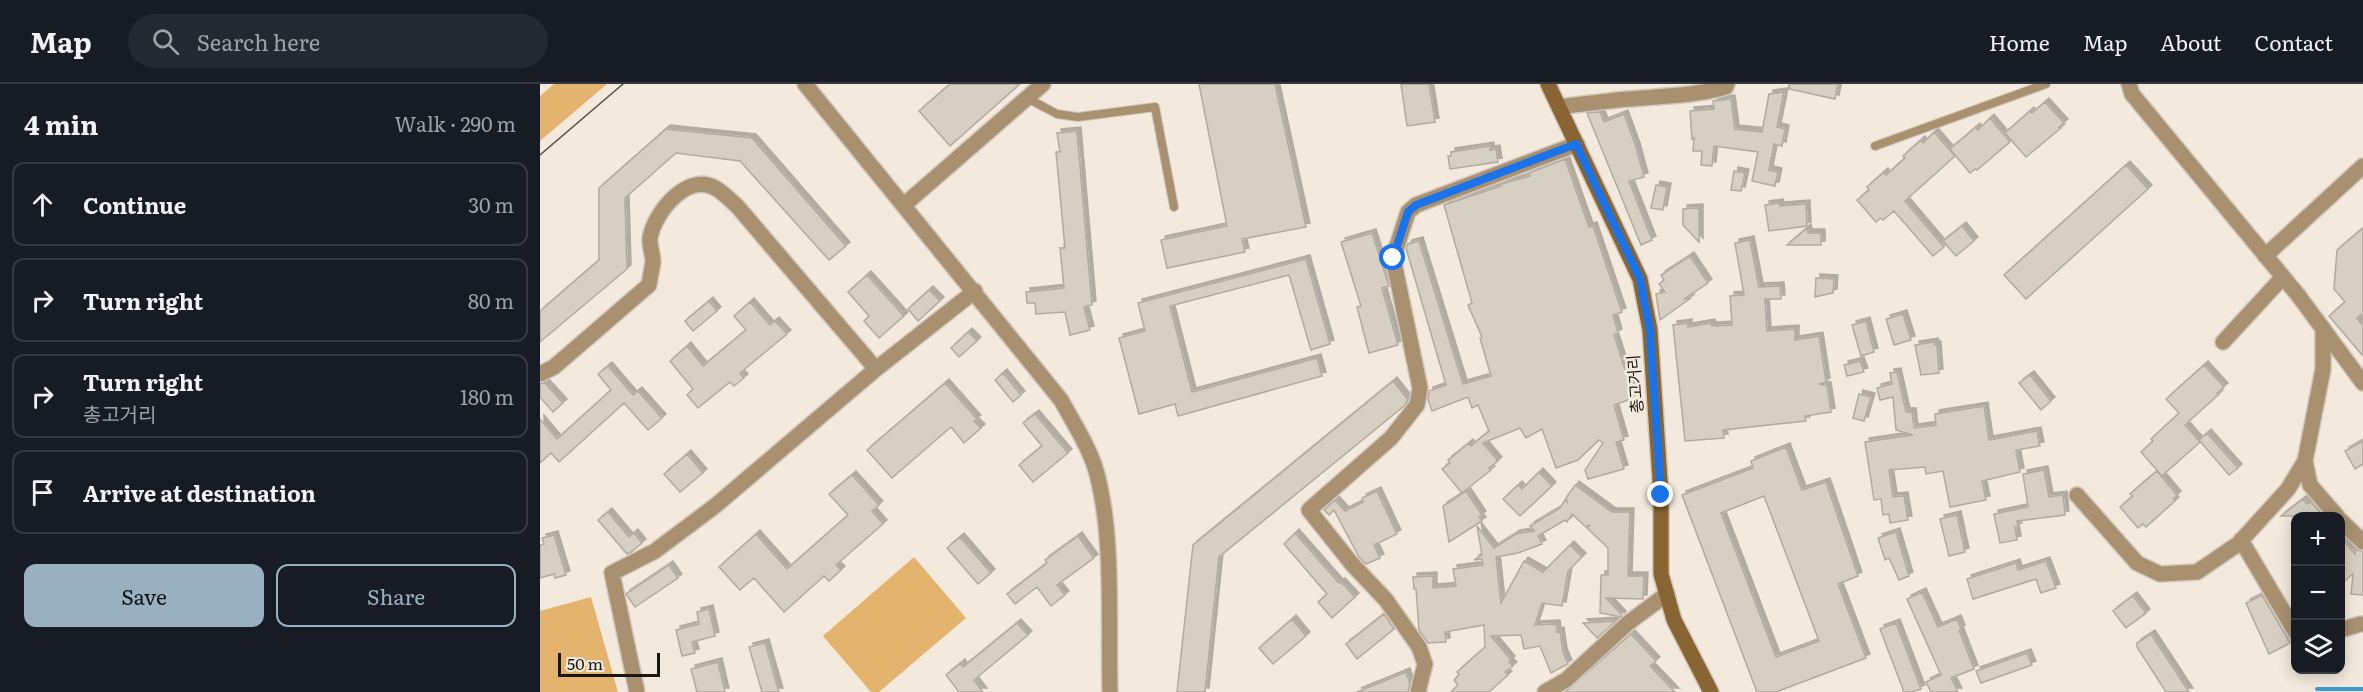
<!DOCTYPE html>
<html lang="en">
<head>
<meta charset="utf-8">
<style>
	:root { --surface:#171b24; --page:#242831; --text:#f1f3f6; --muted:#9ea1a6; --line:#363941; --accent:#98b0bf }
	body { margin:0; font-family:Literata,"Noto Sans KR",serif; background:var(--page); color:var(--text) }
	.controls { position:absolute; right:18px; bottom:18px; display:grid; overflow:hidden; border-radius:12px; box-shadow:0 3px 15px #0003 }
	.controls button { width:54px; height:54px; display:grid; place-items:center; padding:0; border:0; border-bottom:2px solid var(--line); background:var(--surface); color:var(--text); font:30px sans-serif }
	.scale { position:absolute; left:18px; bottom:15px; width:102px; box-sizing:border-box; padding-left:6px; border:3px solid #1a1713; border-top:0; font-size:16px; line-height:21px; white-space:nowrap; color:#1a1713; -webkit-text-stroke:4px #f3e9dd; paint-order:stroke }
	.stop { position:absolute; width:18px; height:18px; margin:-14px; border:4px solid #1a73e8; border-radius:50%; background:#fff }
	.stop.end { background:#1a73e8; border-color:#fff; box-shadow:0 2px 6px #0008 }
	.list { margin:0; padding:0; list-style:none }
	h2 { display:flex; justify-content:space-between; align-items:center; height:78px; margin:0; padding:0 24px; font-size:26px }
	h2 small { font-size:20px; font-weight:400; color:var(--muted) }
	.list li { display:grid; grid-template-columns:39px 1fr auto; gap:18px; align-items:center; box-sizing:border-box; height:84px; margin:0 12px 12px; padding:0 12px; border:2px solid var(--line); border-radius:12px }
	.list b { display:block; font-size:22px; white-space:nowrap }
	.list p { margin:0; font-size:20px; white-space:nowrap; color:var(--muted) }
	.list em { font-size:20px; font-style:normal; color:var(--muted) }
	.actions { display:flex; gap:12px; padding:18px 24px }
	.actions a { flex:1; padding:14px 0; border:2px solid var(--accent); border-radius:12px; text-align:center; font-size:21px; color:var(--accent) }
	.actions .main { background:var(--accent); color:#111 }
	.icon { flex:none; width:33px; height:33px; fill:none; stroke:currentColor; stroke-width:2; stroke-linecap:round; stroke-linejoin:round }
	.map { position:relative; flex:none; width:1823px; height:608px; overflow:hidden }
	header { display:flex; align-items:center; gap:36px; box-sizing:border-box; height:84px; padding:0 30px; background:var(--surface); border-bottom:2px solid var(--line) }
	header strong { font-size:28px }
	nav { display:flex; gap:33px; margin-inline-start:auto; font-size:21px }
	.search { width:420px; height:54px; background:var(--page); display:flex; align-items:center; gap:15px; box-sizing:border-box; padding:0 21px; border-radius:33px; color:var(--muted); font-size:22px }
	main { display:flex }
	aside { flex:1; background:var(--surface) }
	.map>svg:first-child { display:block }
	.green { fill:#e4b36e }
	.lines { fill:none; stroke-linecap:round; stroke-linejoin:round }
	.stream { stroke:#3b9bd1; stroke-width:4 }
	.building { fill:#d8cfc3; stroke:#b3aa9f; stroke-width:1.5; fill-rule:evenodd; filter:url(#shadow) }
	.lane-casing { stroke:#d0c7bd; stroke-width:10 }
	.street-casing { stroke:#d0c7bd; stroke-width:18 }
	.secondary-casing { stroke:#d0c7bd; stroke-width:18 }
	.lane { stroke:#a99170; stroke-width:8 }
	.street { stroke:#a99170; stroke-width:15 }
	.secondary { stroke:#886532; stroke-width:15 }
	.tram { stroke:#55504a; stroke-width:1.5 }
	.route { stroke:#1a73e8; stroke-width:8 }
	.labels { text-anchor:middle; stroke-width:5; stroke-linejoin:round; paint-order:stroke }
	.street-label { font-size:16px; fill:#1a1713; stroke:#f3e9dd }
</style>
</head>
<body>
<header>
<strong>Map</strong>
<div class="search"><svg class="icon" aria-label="search" viewBox="0 0 24 24"><circle cx="10" cy="10" r="6"/><path d="M15 15l6 6"/></svg>Search here</div>
<nav><a>Home</a><a>Map</a><a>About</a><a>Contact</a></nav>
</header>
<main>
<aside>
<h2>4 min<small>Walk · 290 m</small></h2>
<ul class="list">
<li><svg class="icon" aria-label="ahead" viewBox="0 0 24 24"><path d="M12 20V5M6 11l6-6 6 6"/></svg><div><b>Continue</b></div><em>30 m</em></li>
<li><svg class="icon" aria-label="right" viewBox="0 0 24 24"><path d="M7 20v-9h11M14 6l5 5-5 5"/></svg><div><b>Turn right</b></div><em>80 m</em></li>
<li><svg class="icon" aria-label="right" viewBox="0 0 24 24"><path d="M7 20v-9h11M14 6l5 5-5 5"/></svg><div><b>Turn right</b><p>총고거리</p></div><em>180 m</em></li>
<li><svg class="icon" aria-label="arrive" viewBox="0 0 24 24"><path d="M6 21V4h12l-3 4 3 4H6"/></svg><div><b>Arrive at destination</b></div></li>
</ul>
<div class="actions"><a class="main">Save</a><a>Share</a></div>
</aside>
<div class="map">
<svg width="1823" height="608" viewBox="0 0 1823 608">
	<defs>
		<filter id="shadow"><feDropShadow dx="4" dy="-4" stdDeviation="0" flood-color="#0004"/></filter>
	</defs>
	<rect width="100%" height="100%" fill="#f3e9dd"/>
	<path class="green" d="M14 0H67L0 57V12Z
		M374 473 426 534 339 608H331L283 552Z
		M51 513 78 608H0V527Z"/>
	<g class="lines">
		<path class="stream" d="M1777 605H1823"/>
	</g>
	<path class="building" d="M410 0H480L410 62 379 27Z
		M659 0H735L766 143 702 155 705 168 627 184 621 156 687 142Z
		M861 0H889L895 38 867 42Z
		M1249 0H1298L1295 15 1249 5Z
		M1244 8 1237 43 1245 45 1242 62 1234 60 1229 86 1238 88 1235 102 1212 97 1218 68 1174 62 1172 82 1161 81 1162 67H1153L1154 54 1152 55 1150 27 1174 25 1173 17 1191 15 1195 45 1222 48 1229 10Z
		M1505 18 1524 39 1519 43 1521 44 1486 73 1465 49 1490 27 1492 29Z
		M1060 28 1064 38 1084 30 1096 63 1104 93 1089 97 1112 156 1101 161 1047 29Z
		M1450 34 1470 58 1437 86 1435 85 1430 89 1410 65 1436 43 1438 46Z
		M126 45 212 54 306 162 289 176 200 77 136 69 85 114 87 185 0 258V227L59 176V104Z
		M537 47 552 221 544 223 550 246 530 251 525 228 496 230 495 219H487L486 208 524 204 520 164H525L516 68H520L517 49Z
		M1394 48 1415 72 1365 117 1404 163 1393 172 1354 127 1343 136 1341 134 1336 138 1317 116 1329 106 1327 103 1344 88 1346 91 1365 74 1363 72 1381 56 1383 59Z
		M950 62V66L956 65 958 78 910 85 908 72H911V68Z
		M1025 75 1049 143 1053 142 1082 228 1073 231 1078 249 1074 251 1094 314 1074 321 1084 356 1076 358 1084 385 1048 395 1045 386 1063 359 1059 356 1038 376 1016 384 1002 345 986 354 980 344 943 359 958 377 949 384 951 386 922 409 902 385 910 379 908 376 929 359 931 362 949 347 938 321 932 324 928 313 892 327 888 315 889 307 906 301 866 164 868 160 879 157 923 300 951 292 940 254 942 253 928 221 932 219 904 121 961 102V100L990 92 989 89Z
		M1586 81 1608 105 1486 215 1464 191Z
		M1194 87 1205 89 1201 107 1191 106Z
		M1116 101 1127 103 1123 126 1111 124Z
		M1239 119 1240 122 1266 120 1267 142 1229 147 1225 121Z
		M1159 124V158L1143 141V125Z
		M1422 142 1434 157 1416 172 1403 157Z
		M1267 144 1268 149H1281V161H1247Z
		M1823 144V229L1817 234 1823 242V272L1789 232 1805 218 1794 205 1797 166Z
		M832 149 849 202 842 204 858 261 829 269 817 223 821 222 801 158Z
		M1210 156 1219 203 1240 202 1241 215H1225L1227 247 1255 245V256L1279 252 1286 298 1280 300 1287 302 1291 328 1265 332 1266 337 1183 346 1184 354 1145 357 1133 241 1148 239V243L1171 239 1172 242 1192 241 1190 212 1204 211 1195 159Z
		M1150 172 1168 199 1144 215 1151 214 1120 236 1116 210 1125 208 1119 200 1124 196 1121 191Z
		M766 175 790 260 771 266 749 191 630 222 652 308 777 274 782 292 638 332 635 320 599 330 579 254 605 247 598 219Z
		M327 191 364 232 339 254 324 237 329 232 308 208Z
		M1276 194 1294 195 1293 209 1275 213Z
		M389 206 400 217 378 237 368 225Z
		M169 217 177 227 153 247 145 237Z
		M210 218 230 241 235 237 247 250 200 289 204 294 194 302 190 298 158 324 147 311 153 305 130 277 147 262 163 282 206 246 194 232Z
		M1363 230 1371 256 1354 261 1346 235Z
		M1326 237 1334 268 1321 272 1312 241Z
		M428 248 437 257 419 273 411 264Z
		M1394 258 1395 261H1397L1399 289 1381 291 1375 261Z
		M1320 277 1324 288 1307 292 1304 281Z
		M1664 281 1684 303 1677 309 1679 310 1645 341 1660 358 1622 392 1601 368 1613 357 1611 355 1639 329 1626 315Z
		M68 282 93 311 98 307 122 334 108 346 84 319 19 378 11 369 0 379V335L17 355 71 306 58 290Z
		M1357 288 1366 328H1372L1374 344 1396 341 1395 330 1444 322 1449 356 1497 347 1500 362 1476 366 1480 388 1442 397 1446 416 1410 423 1403 387 1386 390 1385 383 1349 386 1353 413 1364 412 1368 436 1350 439 1349 430 1343 431 1341 415 1334 416 1325 358 1373 351 1356 346 1353 313 1340 316 1337 304 1352 300 1350 289Z
		M463 289 481 311 473 318 455 296Z
		M1490 291 1511 317 1501 326 1479 299Z
		M853 297 868 316 864 322 679 473 665 608H637L653 461Z
		M5 299 23 319 13 328 0 313V300Z
		M405 299 437 335 434 337 441 344 424 359 411 343 352 394 327 366Z
		M1319 310 1331 313 1324 337 1313 334Z
		M495 330 528 369 493 398 479 381 502 362 483 339Z
		M1667 349 1698 384 1689 391 1659 356Z
		M1823 357V380L1815 385 1805 367Z
		M1246 363 1262 406 1286 398 1318 492 1298 500 1326 574 1236 608H1217L1142 411 1213 384 1211 377ZM1224 412 1279 557 1236 573 1181 429Z
		M147 370 163 389 140 408 124 390Z
		M1504 386 1509 413 1523 411 1525 431 1477 437 1478 443H1475L1477 456 1460 459 1454 430 1488 423 1483 390Z
		M1617 387 1637 411 1633 415 1635 417 1606 443 1603 440 1598 444 1580 423 1593 412 1590 410Z
		M999 388 1012 402 980 432 963 415 978 401 982 405Z
		M312 391 339 421 332 427 343 440 296 481 301 486 289 497 284 492 244 528 214 494 200 506 179 483 216 450 247 485 308 431 289 410Z
		M1035 401 1072 428H1090L1088 492H1104L1103 515 1066 514 1082 531 1081 533 1060 529 1061 491H1068V464L1047 444 1050 441 1046 443 1032 430 1027 438 1025 436 998 452 1002 460 978 469 956 473 961 519 984 477 1003 488 1030 461 1042 473 1028 487 1022 522 1002 519 995 541 1016 540 1017 548 1020 547 1023 568 1028 580 1011 589 1000 562 984 565 981 551 951 552 971 576 969 578 973 582 965 588 968 591 949 608H911L918 601 914 596 919 590 917 588 945 563 944 541 905 548 906 558 888 559 879 546 876 505H874L873 493 893 492V504L916 502 913 485 943 481 942 475 934 476 942 471 937 442 954 464 976 450 994 447 990 442 1020 424 1025 416 1027 418 1026 414Z
		M837 407 857 450 834 461 840 474 826 480 819 473 794 426 789 431 784 426 795 416 805 427 823 418 822 414Z
		M926 407 942 431 939 433 942 437 909 458 903 422Z
		M1763 415 1767 420 1771 418 1783 432H1741Z
		M68 428 89 453 94 449 102 459 91 468 87 470 58 436Z
		M1417 431 1425 468 1409 472 1400 435Z
		M1356 448 1369 492 1359 496 1349 474 1345 476 1338 454Z
		M755 449 799 499 801 498 815 513 792 534 778 518 787 510 744 460Z
		M14 451 26 491 15 494 14 490 0 494V461L4 460 2 454Z
		M538 452 554 474 517 501 525 511 511 522 497 503 475 520 467 510 507 479 505 476Z
		M420 453 451 489 438 500 407 464Z
		M1800 453 1815 470V466L1823 467V511L1811 510 1813 490 1800 501Z
		M1506 477 1516 504 1501 509 1496 495 1433 515 1427 495 1476 479 1478 486Z
		M129 481 138 494 95 523 86 510Z
		M1382 508 1398 543 1417 535 1421 545 1419 546 1434 585 1411 594 1418 608H1391L1386 598 1401 591 1367 515Z
		M1722 511 1750 559 1729 570 1706 519Z
		M1593 512 1606 529 1586 544 1573 527Z
		M169 525 175 552 152 558 155 569 142 572 136 546 159 540 157 528Z
		M844 530 854 545 817 575 806 560Z
		M752 535 766 552 733 580 719 564Z
		M1076 537 1057 554 1043 539Z
		M477 539 488 551 434 596 443 608H419L406 591 421 579 423 583Z
		M1356 539 1381 605 1371 608H1364L1340 545Z
		M1091 550 1116 577 1110 582 1135 608H1025Z
		M1611 550 1649 608H1626L1597 563V559Z
		M225 559 239 608H222L209 563Z
		M1487 569 1492 581 1441 599 1436 587Z
		M178 578 185 608H157L151 585Z
		M866 588 870 600 868 608H817Z"/>
	<g class="lines">
		<g class="lane-casing">
			<path id="lane" d="M487 14 517 30 538 33 615 23 634 123
				M1335 62 1506 0"/>
		</g>
		<g class="street-casing">
			<path id="street" d="M265 0 521 316C534 340 552 367 558 394 574 459 568 541 570 608
				M1589 0 1592 10 1758 211 1823 299
				M1019 23C1042 20 1066 17 1089 15 1122 12 1154 12 1186 3L1187 0
				M364 121 503 0
				M1725 172 1823 82
				M1783 244V285L1765 377 1770 401 1797 432
				M1683 258 1743 193
				M0 290 14 283 109 201C110 193 112 185 113 178 113 170 109 162 110 154 114 129 147 88 175 104 183 108 190 116 197 122L336 285
				M1537 411 1597 479 1620 490 1657 488 1698 460 1748 405 1765 377
				M1800 436 1823 458
				M1701 456 1756 549
				M1800 546 1821 540
				M97 608 72 489 115 467 175 422 336 285 435 207
				M878 608 885 580 879 563 846 516 812 480 769 426 851 354 877 321 880 304 853 174 868 128 876 121 1037 60
				M1005 608 1026 596 1088 539 1127 510"/>
		</g>
		<g class="secondary-casing">
			<path id="secondary" d="M1008 0 1100 195 1110 246 1121 411V490L1134 536 1171 608"/>
		</g>
		<use href="#lane" class="lane"/>
		<use href="#street" class="street"/>
		<use href="#secondary" class="secondary"/>
		<path class="tram" d="M0 71 83 0"/>
	</g>
	<g class="lines">
		<path class="route" d="M853 174 868 128 876 121 1036 60 1100 195 1110 246 1121 411"/>
	</g>
	<g class="labels">
		<g class="street-label">
			<text transform="translate(1095 300) rotate(-94)" y="6">총고거리</text>
		</g>
	</g>
</svg>
<div class="controls">
<button>+</button>
<button>−</button>
<button><svg class="icon" aria-label="layers" viewBox="0 0 24 24"><path d="M12 4l9 5-9 5-9-5zM3 14l9 5 9-5"/></svg></button>
</div>
<div class="scale">50 m</div>
<div class="stop" style="left:853px;top:174px"></div>
<div class="stop end" style="left:1121px;top:411px"></div>
</div>
</main>
</body>
</html>
